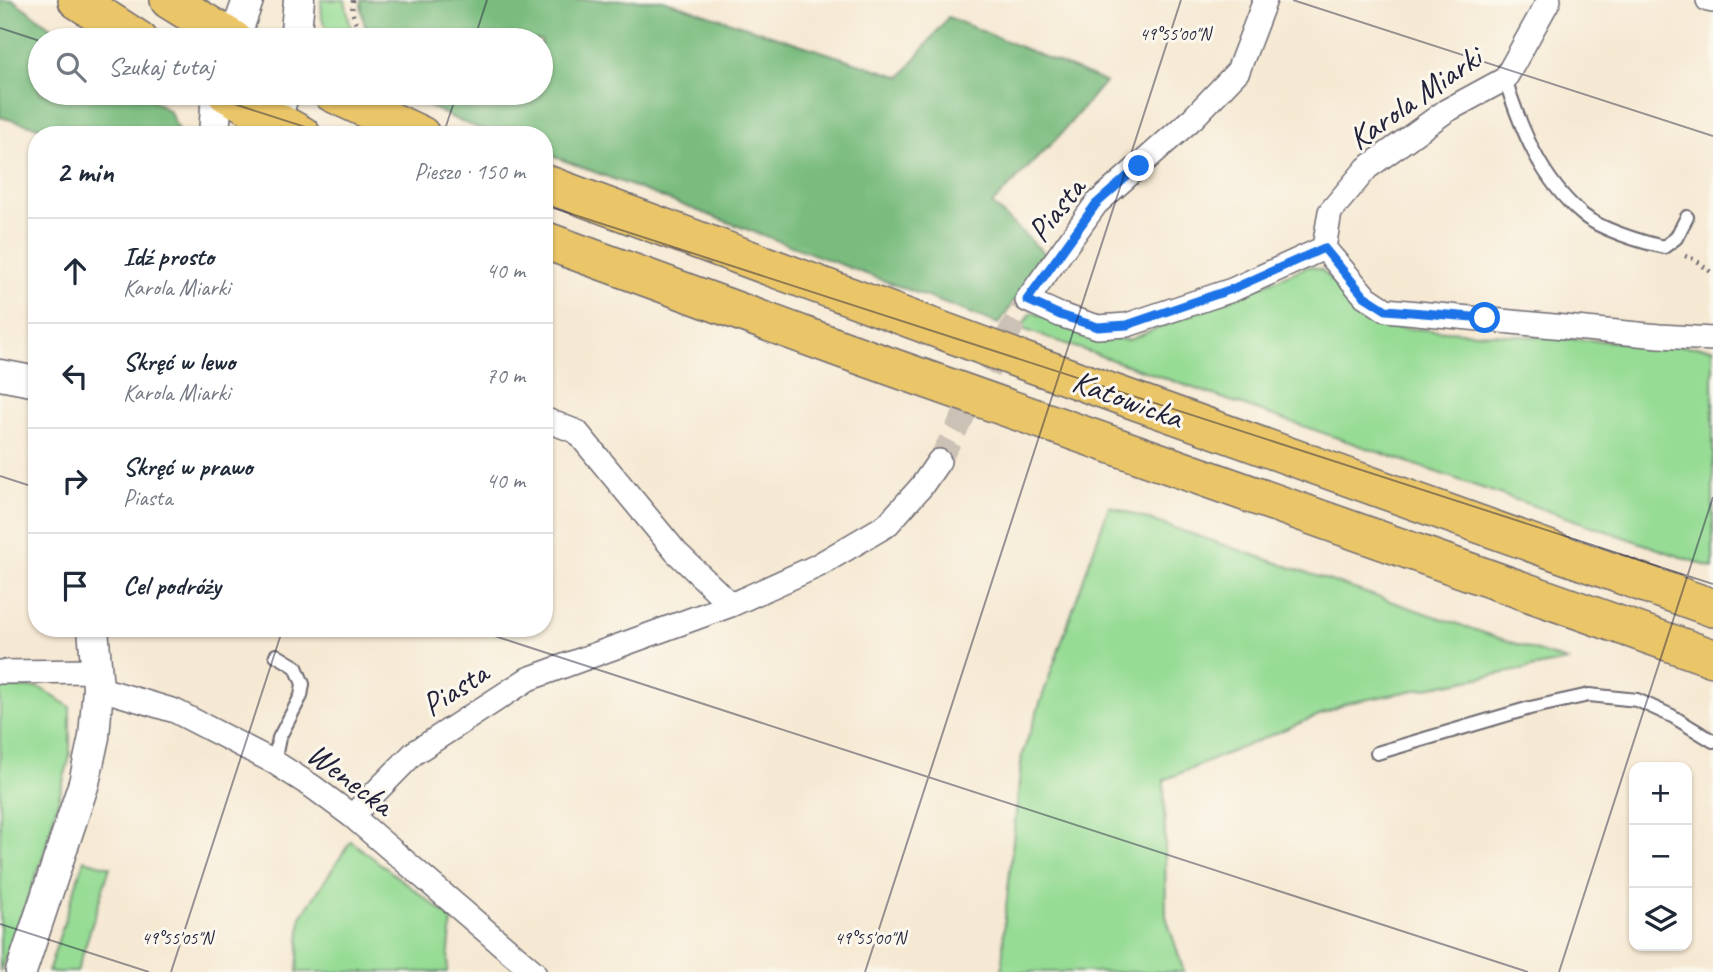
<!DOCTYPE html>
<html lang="pl">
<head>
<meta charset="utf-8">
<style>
	:root { --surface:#fff; --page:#f6f6f7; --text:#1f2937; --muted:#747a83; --line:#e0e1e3 }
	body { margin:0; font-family:Caveat,sans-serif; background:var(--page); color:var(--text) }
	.controls { position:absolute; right:21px; bottom:21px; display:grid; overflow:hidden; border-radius:14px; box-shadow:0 2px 5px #0004 }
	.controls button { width:63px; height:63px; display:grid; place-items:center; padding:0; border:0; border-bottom:2px solid var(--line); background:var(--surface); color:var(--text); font:35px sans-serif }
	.stop { position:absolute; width:21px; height:21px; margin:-16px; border:5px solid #1a73e8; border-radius:50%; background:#fff }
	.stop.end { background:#1a73e8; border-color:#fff; box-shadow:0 2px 7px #0008 }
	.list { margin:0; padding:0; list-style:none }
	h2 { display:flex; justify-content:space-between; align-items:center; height:91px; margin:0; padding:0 28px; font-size:30px }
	h2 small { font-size:23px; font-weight:400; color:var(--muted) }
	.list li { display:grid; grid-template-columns:46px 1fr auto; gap:21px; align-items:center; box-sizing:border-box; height:105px; padding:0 28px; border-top:2px solid var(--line) }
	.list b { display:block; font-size:26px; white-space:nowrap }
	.list p { margin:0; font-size:23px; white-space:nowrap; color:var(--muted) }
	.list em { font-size:23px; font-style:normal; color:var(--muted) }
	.icon { flex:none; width:38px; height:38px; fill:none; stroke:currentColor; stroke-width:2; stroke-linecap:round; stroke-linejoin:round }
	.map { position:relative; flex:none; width:1713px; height:972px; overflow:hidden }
	.search { position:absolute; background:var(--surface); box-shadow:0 2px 5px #0004; left:28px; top:28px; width:525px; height:77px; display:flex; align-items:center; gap:18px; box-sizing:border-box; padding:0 24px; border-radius:38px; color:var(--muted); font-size:26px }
	.panel { position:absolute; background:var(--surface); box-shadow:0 2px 5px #0004; left:28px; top:126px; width:525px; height:511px; border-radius:28px }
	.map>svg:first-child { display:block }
	.green { fill:#97dc95; stroke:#5c7f68; stroke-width:2 }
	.forest { fill:#79bc7e; stroke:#4e6f5c; stroke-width:2 }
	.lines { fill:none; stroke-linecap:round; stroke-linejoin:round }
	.minor-tunnel { stroke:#ccc1b5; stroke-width:23; stroke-dasharray:23 11; stroke-linecap:butt }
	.service-casing { stroke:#6c6870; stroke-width:16 }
	.minor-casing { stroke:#6c6870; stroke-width:26 }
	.tertiary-casing { stroke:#6c6870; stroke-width:33 }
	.primary-casing { stroke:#6c6870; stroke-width:40 }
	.path { stroke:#6c6870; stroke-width:4.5; stroke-dasharray:2 5; stroke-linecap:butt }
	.service { stroke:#fff; stroke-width:12 }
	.minor { stroke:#fff; stroke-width:23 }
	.tertiary { stroke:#fff; stroke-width:30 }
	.primary { stroke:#ebc669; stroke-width:37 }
	.route { stroke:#1a73e8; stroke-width:9 }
	.ticks { fill:none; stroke:#22223b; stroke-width:2; stroke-opacity:0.45 }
	.labels { text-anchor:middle; stroke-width:6; stroke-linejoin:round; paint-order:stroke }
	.street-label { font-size:33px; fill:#22223b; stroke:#fbf7ec }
	.ticks-label { font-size:18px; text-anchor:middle; fill:#22223b; stroke:#fbf7ec; stroke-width:6; stroke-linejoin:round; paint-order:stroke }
</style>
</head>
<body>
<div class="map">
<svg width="1713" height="972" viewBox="0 0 1713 972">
	<rect width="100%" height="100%" fill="#fbf7ec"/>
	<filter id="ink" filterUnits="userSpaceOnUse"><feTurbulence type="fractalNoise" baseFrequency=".0143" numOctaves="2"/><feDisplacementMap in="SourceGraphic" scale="14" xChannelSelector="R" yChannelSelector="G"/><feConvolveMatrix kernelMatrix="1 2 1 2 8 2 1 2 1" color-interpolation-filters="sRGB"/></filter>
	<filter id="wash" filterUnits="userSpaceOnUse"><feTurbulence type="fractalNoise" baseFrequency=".00686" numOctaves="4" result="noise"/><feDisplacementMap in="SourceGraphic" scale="28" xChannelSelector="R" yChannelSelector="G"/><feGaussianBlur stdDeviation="1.57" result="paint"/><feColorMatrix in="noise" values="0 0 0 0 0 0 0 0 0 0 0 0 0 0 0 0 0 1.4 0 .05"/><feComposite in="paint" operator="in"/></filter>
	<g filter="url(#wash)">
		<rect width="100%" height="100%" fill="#f6e9d3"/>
		<path class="green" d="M321 0H345L352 35 356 40H332L322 19Z
			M1309 266 1322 270 1364 315 1399 328 1713 348V568L1020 328 1032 312 1099 337 1129 340Z
			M1109 506 1567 661 1348 703 1164 780 1166 916 1184 972H1002L1004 927 1022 755Z
			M0 687 40 688 70 707V756L43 857 0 972Z
			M351 841 452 919 447 972H297L301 917Z
			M84 860 110 867 77 972H48Z"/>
		<path class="forest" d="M0 0H13L69 40H40V93H143L170 112 180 135H68L0 117Z
			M361 0H663L901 77 948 17 1105 82 1059 136 992 204 1046 255 999 324 544 153V135H497L457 120 416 100 417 93H541V40H372C364 28 361 15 361 0Z"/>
	</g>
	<g filter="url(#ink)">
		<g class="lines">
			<path class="minor-tunnel" d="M939 461 1027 300"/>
			<g class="service-casing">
				<path id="service" d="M1505 79C1521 129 1541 180 1583 215 1600 229 1641 242 1664 247L1676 238 1687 217
					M1377 753 1530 708 1589 695 1637 700 1672 716 1713 741
					M274 762 279 738 301 696 303 684 296 667 276 655"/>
			</g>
			<g class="minor-casing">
				<path id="minor" d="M1265 0 1238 71 1193 118 1096 204 1027 300 1060 315 1098 327 1127 325 1232 290 1324 248
					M1549 0 1505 79 1446 111 1367 168 1330 212 1324 248 1365 296 1386 310 1659 336 1713 339
					M1708 0 1713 1
					M544 419 577 432 676 552 731 605
					M0 672 97 671
					M98 688 175 711 274 762 313 787 352 816 534 972
					M352 816 414 753 528 679 731 605 817 566 887 525 921 487 939 461"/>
			</g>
			<g class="tertiary-casing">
				<path id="tertiary" d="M234 40 248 0
					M295 40 299 0
					M214 135 217 93
					M271 135 284 93
					M0 375 37 382
					M21 972 84 783 94 737 98 688 93 628"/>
			</g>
			<g class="primary-casing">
				<path id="primary" d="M77 0 139 40
					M169 0 234 40
					M226 93 302 135
					M332 93 421 135
					M544 183 1021 360 1713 608
					M544 240 844 350 1713 658"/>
			</g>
			<path class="path" d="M353 0 352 11 361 40
				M1685 256 1696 260 1713 274"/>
			<use href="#service" class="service"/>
			<use href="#minor" class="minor"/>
			<use href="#tertiary" class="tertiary"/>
			<use href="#primary" class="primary"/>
		</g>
	</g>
	<g class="lines" filter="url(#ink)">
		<path class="route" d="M1139 166 1096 204 1027 300 1060 315 1098 327 1127 325 1232 289 1324 248 1364 296 1386 310 1485 318"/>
	</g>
	<path class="ticks" d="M1293 0 1713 136M0 28 40 41M474 40 487 0M200 93 330 135M443 135 457 93M544 205 1713 584M0 476 37 488M470 628 1528 972M0 924 149 972M171 972 283 628M865 972 1181 0M1559 972 1713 497"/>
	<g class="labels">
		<g class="street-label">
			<text transform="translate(1414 97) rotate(-35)" y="12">Karola Miarki</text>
			<text transform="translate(1055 209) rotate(-52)" y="12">Piasta</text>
			<text transform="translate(1128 398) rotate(20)" y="12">Katowicka</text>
			<text transform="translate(454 688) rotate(-33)" y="12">Piasta</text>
			<text transform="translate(351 778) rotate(37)" y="12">Wenecka</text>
		</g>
	</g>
	<g class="ticks-label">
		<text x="1175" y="40">49°55'00"N</text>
		<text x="177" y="944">49°55'05"N</text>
		<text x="870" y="944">49°55'00"N</text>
	</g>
</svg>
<div class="controls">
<button>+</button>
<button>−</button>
<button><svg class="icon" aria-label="layers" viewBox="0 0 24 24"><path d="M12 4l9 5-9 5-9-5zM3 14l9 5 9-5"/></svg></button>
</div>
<div class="stop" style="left:1485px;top:318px"></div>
<div class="stop end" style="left:1139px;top:166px"></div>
<div class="search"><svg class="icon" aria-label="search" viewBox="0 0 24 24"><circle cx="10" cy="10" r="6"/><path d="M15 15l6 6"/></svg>Szukaj tutaj</div>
<section class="panel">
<h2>2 min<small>Pieszo · 150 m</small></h2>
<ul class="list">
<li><svg class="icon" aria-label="ahead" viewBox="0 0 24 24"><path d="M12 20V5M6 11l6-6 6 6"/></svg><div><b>Idź prosto</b><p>Karola Miarki</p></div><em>40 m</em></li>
<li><svg class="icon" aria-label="left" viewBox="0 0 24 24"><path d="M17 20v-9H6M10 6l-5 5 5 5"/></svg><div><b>Skręć w lewo</b><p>Karola Miarki</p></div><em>70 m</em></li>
<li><svg class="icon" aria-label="right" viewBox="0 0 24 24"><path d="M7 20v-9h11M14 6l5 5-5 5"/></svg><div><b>Skręć w prawo</b><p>Piasta</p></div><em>40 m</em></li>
<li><svg class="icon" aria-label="arrive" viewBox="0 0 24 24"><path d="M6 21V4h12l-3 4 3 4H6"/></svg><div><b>Cel podróży</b></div></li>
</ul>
</section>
</div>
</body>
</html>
